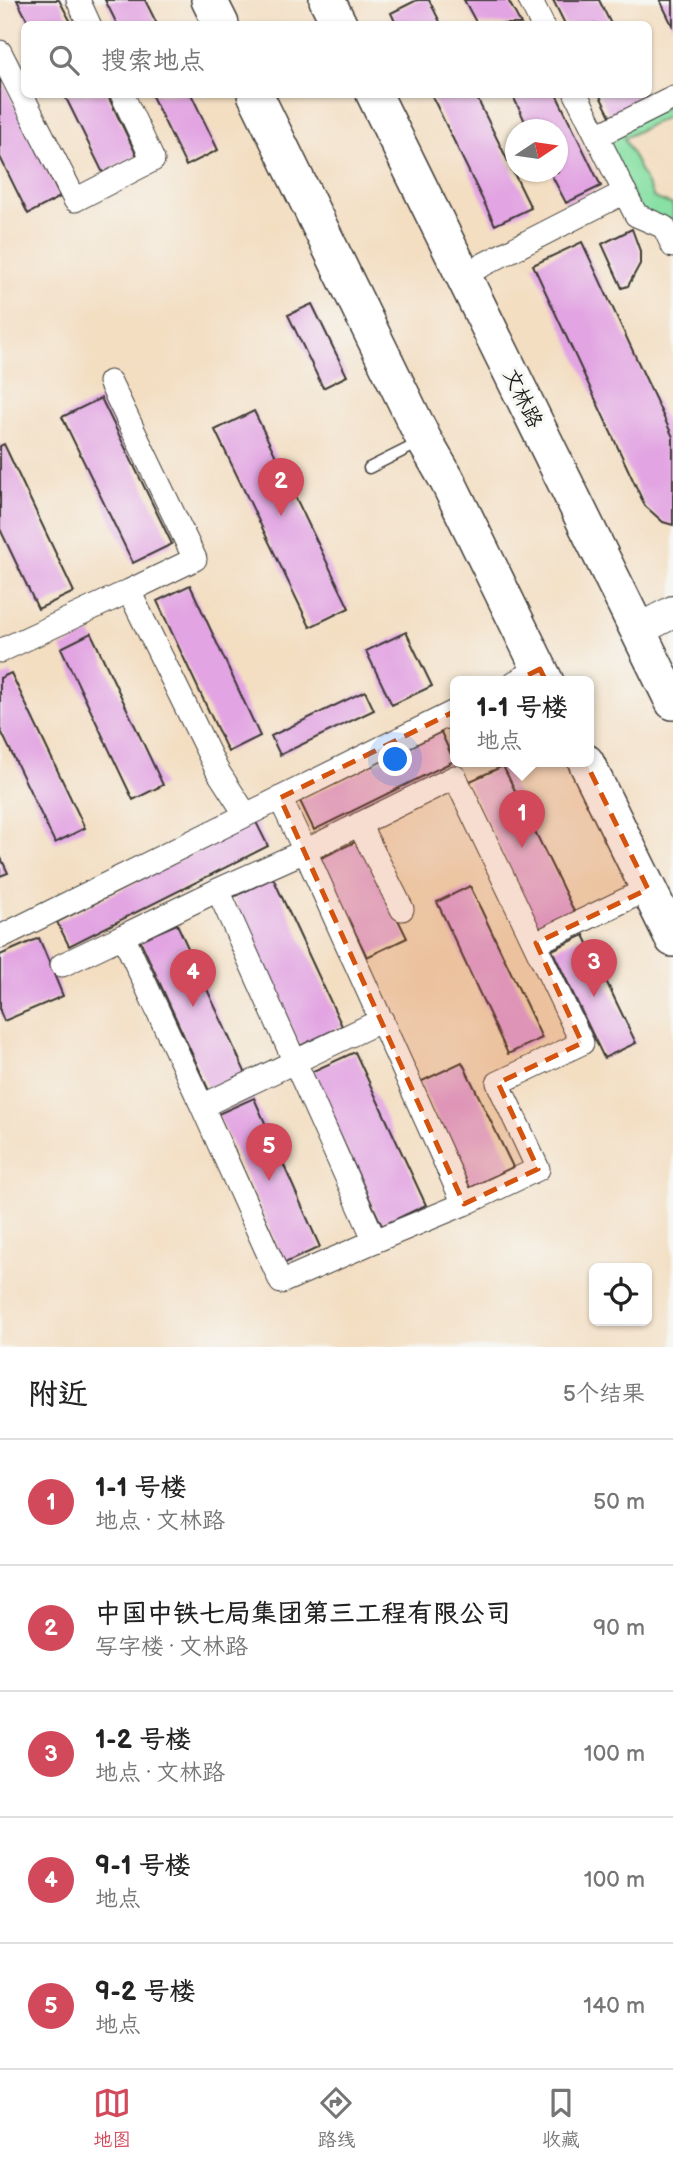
<!DOCTYPE html>
<html lang="zh">
<head>
<meta charset="utf-8">
<style>
	:root { --surface:#fff; --page:#f2f2f2; --text:#222; --muted:#767676; --line:#e0e0e0; --accent:#d1495b }
	body { margin:0; font-family:"Balsamiq Sans","LXGW WenKai TC",sans-serif; background:var(--page); color:var(--text) }
	.controls { position:absolute; right:21px; bottom:21px; display:grid; overflow:hidden; border-radius:10px; box-shadow:0 2px 5px #0004 }
	.controls button { width:63px; height:63px; display:grid; place-items:center; padding:0; border:0; border-bottom:2px solid var(--line); background:var(--surface); color:var(--text); font:35px sans-serif }
	.compass { position:absolute; left:505px; top:119px; width:63px; height:63px; border-radius:50%; background:var(--surface); box-shadow:0 2px 5px #0004; rotate:77deg }
	.you { position:absolute; left:396px; top:760px; width:24px; height:24px; margin:-18px; border:5px solid #fff; border-radius:50%; background:#1a73e8; box-shadow:0 0 0 10px #1a73e833 }
	.badge { display:grid; place-items:center; width:46px; height:46px; border-radius:50%; background:var(--accent); color:#fff; font-size:23px; font-weight:700 }
	.pin { position:absolute; translate:-50% -58px; filter:drop-shadow(0 2px 4px #0008) }
	.pin::after { content:''; position:absolute; top:37px; width:24px; height:21px; background:inherit; clip-path:polygon(0 0,100% 0,50% 100%) }
	.popup { position:absolute; left:450px; top:676px; width:144px; height:91px; box-sizing:border-box; display:grid; place-content:center; border-radius:10px; background:var(--surface); filter:drop-shadow(0 2px 5px #0005); font-size:23px; white-space:nowrap; color:var(--muted) }
	.popup b { font-size:26px; color:var(--text) }
	.popup::after { content:''; position:absolute; left:50%; top:100%; margin-left:-14px; border:14px solid transparent; border-top-color:var(--surface) }
	.list { margin:0; padding:0; list-style:none }
	h2 { display:flex; justify-content:space-between; align-items:center; height:91px; margin:0; padding:0 28px; font-size:30px }
	h2 small { font-size:23px; font-weight:400; color:var(--muted) }
	.list li { display:grid; grid-template-columns:46px 1fr auto; gap:21px; align-items:center; box-sizing:border-box; height:126px; padding:0 28px; border-top:2px solid var(--line) }
	.list b { display:block; font-size:26px; white-space:nowrap }
	.list p { margin:0; font-size:23px; white-space:nowrap; color:var(--muted) }
	.list em { font-size:23px; font-style:normal; color:var(--muted) }
	.icon { flex:none; width:38px; height:38px; fill:none; stroke:currentColor; stroke-width:2; stroke-linecap:round; stroke-linejoin:round }
	.map { position:relative; flex:none; width:673px; height:1347px; overflow:hidden }
	.search { position:absolute; background:var(--surface); box-shadow:0 2px 5px #0004; left:21px; right:21px; top:21px; height:77px; display:flex; align-items:center; gap:18px; box-sizing:border-box; padding:0 24px; border-radius:10px; color:var(--muted); font-size:26px }
	.sheet { height:721px; background:var(--surface) }
	nav { display:flex; justify-content:space-around; align-items:center; box-sizing:border-box; height:98px; border-top:2px solid var(--line); background:var(--surface); font-size:19px; color:var(--muted) }
	nav a { display:grid; justify-items:center; gap:4px }
	nav .on { color:var(--accent) }
	.map>svg:first-child { display:block }
	.green { fill:#88e0a4; stroke:#527e60; stroke-width:2 }
	.building { fill:#e2a4e2 }
	.lines { fill:none; stroke-linecap:round; stroke-linejoin:round }
	.lane-casing { stroke:#3c3935; stroke-width:13 }
	.street-casing { stroke:#3c3935; stroke-width:25 }
	.secondary-casing { stroke:#3c3935; stroke-width:34 }
	.primary-casing { stroke:#3c3935; stroke-width:38 }
	.lane { stroke:#fff; stroke-width:10 }
	.street { stroke:#fff; stroke-width:23 }
	.secondary { stroke:#fff; stroke-width:32 }
	.primary { stroke:#fff; stroke-width:35 }
	.marked { fill:#d4530e; fill-opacity:0.2; stroke:#d4530e; stroke-width:5; stroke-dasharray:14 9; stroke-linejoin:round }
	.labels { text-anchor:middle; stroke-width:6; stroke-linejoin:round; paint-order:stroke }
	.street-label { font-size:21px; fill:#1c1c1c; stroke:#f6f6f2 }
</style>
</head>
<body>
<div class="map">
<svg width="673" height="1347" viewBox="0 0 673 1347">
	<rect width="100%" height="100%" fill="#f6f6f2"/>
	<filter id="ink" filterUnits="userSpaceOnUse"><feTurbulence type="fractalNoise" baseFrequency=".0143" numOctaves="2"/><feDisplacementMap in="SourceGraphic" scale="14" xChannelSelector="R" yChannelSelector="G"/><feConvolveMatrix kernelMatrix="1 2 1 2 8 2 1 2 1" color-interpolation-filters="sRGB"/></filter>
	<filter id="wash" filterUnits="userSpaceOnUse"><feTurbulence type="fractalNoise" baseFrequency=".00686" numOctaves="4" result="noise"/><feDisplacementMap in="SourceGraphic" scale="28" xChannelSelector="R" yChannelSelector="G"/><feGaussianBlur stdDeviation="1.57" result="paint"/><feColorMatrix in="noise" values="0 0 0 0 0 0 0 0 0 0 0 0 0 0 0 0 0 1.4 0 .05"/><feComposite in="paint" operator="in"/></filter>
	<g filter="url(#wash)">
		<rect width="100%" height="100%" fill="#f3dec2"/>
		<path class="green" d="M673 103V114L624 138 654 198 673 205V218L667 221 640 210 605 137Z"/>
		<g id="blocks">
			<path class="building" d="M17 0H59L72 24H29Z
				M105 0H145L157 24H117Z
				M417 0H429L441 24H396L391 13Z
				M464 0H508L521 24H477Z
				M553 0H599L611 24H565Z
				M660 0H673V27Z
				M0 75 60 197 28 214 0 157Z
				M64 94H107L137 156 103 173Z
				M151 94H191L218 150 186 166Z
				M431 94H475L531 208 495 225Z
				M512 94H556L601 186 566 203 550 172H558V130H529Z
				M599 94H645L648 100 611 118Z
				M632 229 640 251V264L628 286 622 288 602 244Z
				M582 242 673 437V525L663 522 645 506 533 265Z
				M312 304 347 376 323 388 288 315Z
				M101 398 172 544 133 563 62 417Z
				M254 411 349 608 310 627 215 430Z
				M4 444 74 592 38 609 0 529V446Z
				M190 585 260 736 228 752 157 601Z
				M406 632 432 686 392 705 366 651Z
				M91 633 163 785 133 800 61 648Z
				M11 673 85 828 55 843 0 729V678Z
				M365 691 374 710 280 755 271 736Z
				M441 732 454 761 314 830 300 801Z
				M503 766 575 913 540 930 468 782Z
				M256 822 268 846 69 946 57 922Z
				M359 840 407 938 367 957 319 859Z
				M0 856 8 873 0 876Z
				M273 878 342 1026 300 1046 233 897Z
				M470 886 542 1038 508 1054 437 902Z
				M177 924 246 1074 209 1091 140 940Z
				M584 935 636 1043 604 1058 552 950Z
				M39 938 63 996 4 1021 0 1011V955Z
				M355 1052 426 1205 382 1226 311 1072Z
				M462 1062 513 1167 470 1188 420 1082Z
				M254 1098 320 1247 285 1263 218 1114Z"/>
		</g>
	</g>
	<g filter="url(#ink)">
		<use href="#blocks" fill-opacity="0" stroke="#3c3935" stroke-width="2"/>
		<g class="lines">
			<g class="lane-casing">
				<path id="lane" d="M369 468 419 443"/>
			</g>
			<g class="street-casing">
				<path id="street" d="M78 0 89 24
					M530 0 542 24
					M0 52 75 200 153 160 122 94
					M576 94 636 215 664 227 673 246
					M597 136 673 98
					M463 275 625 192
					M110 382 195 559 129 591 217 770 246 815
					M0 651 129 591
					M515 682 540 669
					M280 798 305 851 455 777 582 1043 498 1083 538 1169 464 1204 305 851 218 890 375 1241 464 1204
					M359 824 402 909
					M218 890 123 936 202 1106 382 1020
					M0 937 456 711
					M536 943 648 889
					M62 965 123 936
					M202 1106 281 1282 375 1241"/>
			</g>
			<g class="secondary-casing">
				<path id="secondary" d="M638 630 673 612"/>
			</g>
			<g class="primary-casing">
				<path id="primary" d="M209 0 221 24
					M327 0 339 24
					M255 94 424 440 447 480 546 682
					M374 94 673 702
					M586 762 673 939"/>
			</g>
			<use href="#lane" class="lane"/>
			<use href="#street" class="street"/>
			<use href="#secondary" class="secondary"/>
			<use href="#primary" class="primary"/>
		</g>
	</g>
	<path class="marked" d="M540 669 648 889 536 943 582 1043 498 1083 538 1169 464 1204 280 798Z"/>
	<g class="labels">
		<g class="street-label">
			<text transform="translate(523 398) rotate(64)" y="7">文林路</text>
		</g>
	</g>
</svg>
<div class="controls">
<button><svg class="icon" aria-label="locate" viewBox="0 0 24 24"><circle cx="12" cy="12" r="6"/><path d="M12 2v4M12 18v4M2 12h4M18 12h4"/></svg></button>
</div>
<svg class="compass" viewBox="-18 -18 36 36"><path d="M0-13l5 13h-10z" fill="#e53935"/><path d="M0 13l5-13h-10z" fill="#767676"/></svg>
<div class="you"></div>
<div class="pin badge" style="left:522px;top:848px">1</div>
<div class="popup"><b>1-1 号楼</b>地点</div>
<div class="pin badge" style="left:281px;top:516px">2</div>
<div class="pin badge" style="left:594px;top:997px">3</div>
<div class="pin badge" style="left:193px;top:1007px">4</div>
<div class="pin badge" style="left:269px;top:1181px">5</div>
<div class="search"><svg class="icon" aria-label="search" viewBox="0 0 24 24"><circle cx="10" cy="10" r="6"/><path d="M15 15l6 6"/></svg>搜索地点</div>
</div>
<section class="sheet">
<h2>附近<small>5个结果</small></h2>
<ul class="list">
<li><span class="badge">1</span><div><b>1-1 号楼</b><p>地点 · 文林路</p></div><em>50 m</em></li>
<li><span class="badge">2</span><div><b>中国中铁七局集团第三工程有限公司</b><p>写字楼 · 文林路</p></div><em>90 m</em></li>
<li><span class="badge">3</span><div><b>1-2 号楼</b><p>地点 · 文林路</p></div><em>100 m</em></li>
<li><span class="badge">4</span><div><b>9-1 号楼</b><p>地点</p></div><em>100 m</em></li>
<li><span class="badge">5</span><div><b>9-2 号楼</b><p>地点</p></div><em>140 m</em></li>
</ul>
</section>
<nav>
<a class="on"><svg class="icon" aria-label="map" viewBox="0 0 24 24"><path d="M3 6l6-2 6 2 6-2v14l-6 2-6-2-6 2zM9 4v14M15 6v14"/></svg>地图</a>
<a><svg class="icon" aria-label="directions" viewBox="0 0 24 24"><path d="M12 3l9 9-9 9-9-9zM9 14v-3h6M13 9l2 2-2 2"/></svg>路线</a>
<a><svg class="icon" aria-label="saved" viewBox="0 0 24 24"><path d="M7 4h10v16l-5-4-5 4z"/></svg>收藏</a>
</nav>
</body>
</html>
